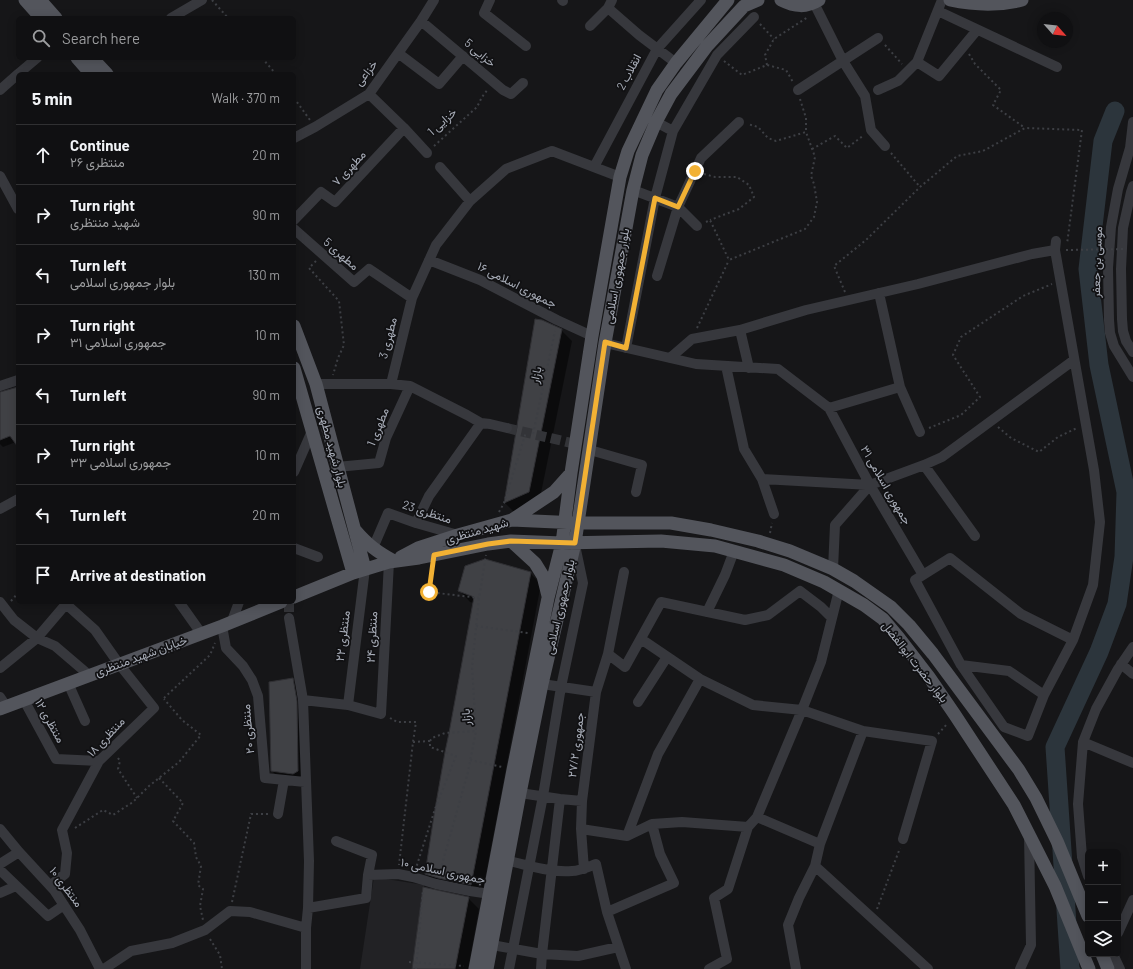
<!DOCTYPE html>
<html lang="en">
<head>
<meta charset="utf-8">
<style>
	:root { --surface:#101012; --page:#19191b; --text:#f1f3f6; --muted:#9c9d9f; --line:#303032 }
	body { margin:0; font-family:Barlow,Vazirmatn,sans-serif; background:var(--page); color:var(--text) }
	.controls { position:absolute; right:12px; bottom:12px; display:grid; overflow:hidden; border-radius:6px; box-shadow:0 2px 10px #0003 }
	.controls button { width:36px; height:36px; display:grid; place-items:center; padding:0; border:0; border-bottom:1px solid var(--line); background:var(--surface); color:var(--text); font:20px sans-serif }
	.compass { position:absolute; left:1037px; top:12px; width:36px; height:36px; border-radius:50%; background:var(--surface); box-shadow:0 2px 10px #0003; rotate:117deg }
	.stop { position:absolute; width:12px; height:12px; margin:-9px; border:3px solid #f2b134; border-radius:50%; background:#fff }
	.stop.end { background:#f2b134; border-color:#fff; box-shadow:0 1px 4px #0008 }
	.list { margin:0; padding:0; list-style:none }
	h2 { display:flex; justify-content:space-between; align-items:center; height:52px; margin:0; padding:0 16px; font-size:17px }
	h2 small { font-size:13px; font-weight:400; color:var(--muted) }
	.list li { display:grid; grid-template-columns:26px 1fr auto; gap:12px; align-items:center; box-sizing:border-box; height:60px; padding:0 16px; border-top:1px solid var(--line) }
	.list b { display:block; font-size:15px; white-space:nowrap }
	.list p { margin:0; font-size:13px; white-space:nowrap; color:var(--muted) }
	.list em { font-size:13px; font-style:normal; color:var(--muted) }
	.icon { flex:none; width:22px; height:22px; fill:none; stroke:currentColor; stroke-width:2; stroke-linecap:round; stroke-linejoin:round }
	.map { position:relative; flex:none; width:1133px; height:969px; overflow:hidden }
	.search { position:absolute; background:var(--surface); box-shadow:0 2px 10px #0003; left:16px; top:16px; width:280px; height:44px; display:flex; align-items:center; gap:10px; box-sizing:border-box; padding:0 14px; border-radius:6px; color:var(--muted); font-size:15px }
	.panel { position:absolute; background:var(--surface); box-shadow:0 2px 10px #0003; left:16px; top:72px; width:280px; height:532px; border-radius:6px }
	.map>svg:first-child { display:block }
	.built { fill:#222225 }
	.shadow { fill:#0007 }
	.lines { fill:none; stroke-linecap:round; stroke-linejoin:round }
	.stream { stroke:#2c353c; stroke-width:3 }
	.river { stroke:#2c353c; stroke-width:19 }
	.building { fill:#404145; stroke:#303034 }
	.minor-tunnel { stroke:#333438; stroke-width:10; stroke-dasharray:10 5; stroke-linecap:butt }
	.path { stroke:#3d3f44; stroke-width:2; stroke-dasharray:2 3; stroke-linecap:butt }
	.minor { stroke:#37383d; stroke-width:10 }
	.major { stroke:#53555c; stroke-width:13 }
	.path-bridge { stroke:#3d3f44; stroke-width:2; stroke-dasharray:2 3; stroke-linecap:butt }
	.route { stroke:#f2b134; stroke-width:5 }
	.labels { text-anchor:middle; stroke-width:3.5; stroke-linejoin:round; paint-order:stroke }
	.street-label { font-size:12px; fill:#a8adb8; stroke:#111113 }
</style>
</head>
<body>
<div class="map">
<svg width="1133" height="969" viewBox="0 0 1133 969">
	<rect width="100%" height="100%" fill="#161618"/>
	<path class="built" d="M374 877 424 885 412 969H360Z"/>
	<path class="shadow" d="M561 330 572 341 539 503 515 513 505 503Z
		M18 388V444L16 442 3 447 0 444V393Z
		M530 573 541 584 482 895 437 884 426 874 474 603 470 602 460 591Z
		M292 679 303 690 309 781 283 782 272 771Z
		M468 898 479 909 468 969H413Z"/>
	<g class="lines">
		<path class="stream" d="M1069 954 1079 969"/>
		<path class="river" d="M1070 969 1055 747 1099 652 1117 604 1124 557 1126 492 1099 365 1088 269 1103 141 1115 111"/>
	</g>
	<path class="building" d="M535 319 542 320 562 329 529 492 504 503Z
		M18 387V447L10 436 0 440V392Z
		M485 559 531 572 471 885 438 878 425 874 435 809 445 752 449 733 474 597 458 591 465 566Z
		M293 678 297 701 298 771 293 774 271 771 269 682Z
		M423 887 469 897 455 969H412Z"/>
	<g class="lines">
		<path class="minor-tunnel" d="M507 428 576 444
			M289 602V618"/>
		<path class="path" d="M212 0 228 18
			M760 24 774 39
			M885 45 902 64
			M969 54 975 64 1001 90 993 105 1025 128
			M262 58 276 74
			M724 61 742 75 767 65 786 70 793 82
			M767 65 765 55 774 39 808 17
			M294 98 310 120
			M800 99 806 118V132
			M434 146 477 107 482 97 488 89
			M812 149 835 136 847 148 864 135
			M891 153 920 187
			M704 174 715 177H737L749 185 754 197 739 209 710 220
			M706 222 710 220 729 260 805 229 814 217 817 202 814 184 811 176 815 157 806 132 776 141 768 138 758 127 748 124
			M316 261 309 268 339 301 344 345 338 358 333 375
			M845 292 834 266 866 240 920 187 957 156 983 151 1025 128 1082 130 1067 244
			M697 328 729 260
			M998 427 1011 438 1039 452 1058 437 1077 428
			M929 428 961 415 980 397 953 355 961 337 1023 296 1052 284
			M533 434 555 331
			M499 512 504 503 526 432
			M770 533 772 523
			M433 566 429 592 479 598
			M11 601 18 593
			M476 626 528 633
			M164 698 210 655 215 643
			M390 718 397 722H416L413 742 399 865
			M938 734 947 724
			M430 741 432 738 445 733 476 731
			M413 742 430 741V747L456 756 435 809 416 868
			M118 758 120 761 118 769 137 798
			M470 760 502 767
			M159 778 183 803 173 821 194 843 196 857 201 866 198 885 203 889 200 906 203 920
			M75 828 103 810 113 815 133 802 149 786 179 762 201 735 182 720 164 699
			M439 875 468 772 476 731 472 667 479 598 486 555
			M232 902 251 814H269
			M877 909 900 848
			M210 939 220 955 222 969
			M409 962 464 966
			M416 969 423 890"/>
		<path class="minor" d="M490 0 484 13 526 46
			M562 0 563 1
			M814 3 843 61 865 96 871 130 885 146
			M608 8 639 35 676 63
			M938 11 1057 67
			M171 18 202 0
			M421 21 503 90 511 94 523 83
			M590 26 608 8 612 0
			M398 53 439 84 463 56
			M917 62 939 76 977 30
			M18 74 37 58
			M0 90 18 74
			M798 90 878 38
			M878 90 898 81 917 62 942 0
			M369 94 404 128 427 153
			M656 122 673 131
			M1133 122 1130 148 1118 189 1111 227 1108 268 1109 320 1110 333 1114 346 1133 377
			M294 138 315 127 369 94 421 21 434 0
			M594 167 657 49 701 0
			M0 176 18 209
			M1133 186 1131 192 1123 228 1121 269 1122 319 1123 331 1126 341 1133 352
			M633 190 678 207 697 226
			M470 201 506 169 552 151 620 177
			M294 220 321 192 335 202 404 128
			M294 229 354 282 369 269 412 298
			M429 260 480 280 557 320 592 336
			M657 276 678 207 701 158 739 122
			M879 293 900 387 920 432
			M740 330 806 310 918 284 1032 254 1055 250 1056 241
			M605 343 696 364 778 369 829 408 900 387
			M626 348 655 198 673 131 717 55 754 17
			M670 358 692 339 740 330 749 368
			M726 366 744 449 762 479 774 514
			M316 384H391L410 386 467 415 481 423 490 424 507 428
			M391 384 412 298 436 245 470 201 440 167
			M0 386 18 380
			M829 408 870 485 923 575
			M590 450 642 465 636 492
			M924 465 975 536
			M337 467 379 463 386 438 410 386
			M294 472 312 431
			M762 479 870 485 924 465 942 457 1074 360
			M0 509 18 499
			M416 523 429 496 481 423
			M294 548 318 557
			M372 548 376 541 388 513 416 523 458 535
			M833 569 835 525 870 485
			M0 602 14 620 37 638 55 646 89 675
			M179 602 201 633
			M707 612 725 575 734 551
			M289 618 303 700 309 861 308 908 306 928V969
			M232 621 239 602
			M222 626 226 648 243 666 252 680 258 696 265 778 305 782
			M641 639 700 679 753 705 802 710 863 731 932 741 903 839
			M608 654 625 667 661 602 745 620 768 615 800 591 821 607 832 618
			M1121 664 1133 674
			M961 665 1004 727 1028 736 1044 695 1073 640 1093 585 1100 522 1094 470 1055 250
			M0 668 37 638 66 604 95 630 119 664 154 708 99 761 62 830 67 853 65 874 51 885
			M68 683 85 721
			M542 684 596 692
			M1044 695 1009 671 961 665 915 580 950 558 1021 614 1073 640
			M0 697 6 706
			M24 700 56 759 99 761
			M303 700 348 705 381 714 389 562
			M638 702 667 657
			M348 705 365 569
			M1083 742 1133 763
			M520 793 560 799 582 801
			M278 814 284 780
			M757 817 820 844
			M0 829 19 852 54 890 80 930 100 969
			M581 829 627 836 658 754 700 679
			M627 836 652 824 682 822 748 827
			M336 841 372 855 368 875
			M508 861C528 865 551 873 572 871 580 871 588 867 596 864L607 912 626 969
			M0 864 19 852
			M815 866 928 969
			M584 869 581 829 582 801 596 692 608 654 624 572
			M0 870 48 916 64 905
			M1088 876 1082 857 1078 804 1083 742 1096 709 1118 669 1133 647
			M0 893 16 886
			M308 908 366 898 368 875 398 874 413 877 436 884 470 891 490 894
			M607 912 674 883 660 854 652 824
			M1118 933 1133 900
			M492 945 542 954 578 956 618 947
			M1113 954 1120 969
			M104 969 131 951 172 943 205 930 230 911 250 912 306 928
			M509 969 543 796 561 687 583 583 575 545
			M541 969 542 954 560 799
			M709 969 727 959 714 898 728 889 748 827 757 817 802 710 821 662 839 590
			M796 969 788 925 799 898 815 866 820 844 863 731
			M1020 969 1031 945 1029 835"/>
		<path class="major" d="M25 0 41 18
			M40 0 56 18
			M781 0C795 7 806 8 819 0
			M950 0C974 5 999 6 1022 0
			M77 58 91 74
			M92 58 107 74
			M294 326 316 384 365 569
			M294 368 353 573
			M512 520 554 492 571 473
			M355 530C367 544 377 552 394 561
			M511 541 535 563 543 576 548 596
			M401 557 418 548 458 535 512 520 578 523H671L711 530 758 541 790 551 833 569 854 581 891 607 909 625 933 654 999 743 1019 770 1036 798 1057 841 1088 916
			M294 597 353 573 389 562 419 558 488 544 511 541 562 543 661 541 715 546 784 565 824 582 864 605 883 619 899 638 929 677 955 715 1014 805 1055 886 1089 969
			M0 709 222 626 281 602
			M1102 954 1108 969
			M475 969 513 770 548 598 562 543 571 473 592 336 620 177 628 151 657 90 676 63 728 0
			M487 969 520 793 542 684 575 543 605 343 633 190 642 155 656 122 671 94 707 46 744 6 758 0"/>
		<path class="path-bridge" d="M1066 250 1126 249"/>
	</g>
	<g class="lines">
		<path class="route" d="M429 592 434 555 488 544 511 541 575 543 605 342 626 348 655 198 678 207 695 171"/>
	</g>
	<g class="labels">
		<g class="street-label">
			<text transform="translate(480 53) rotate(40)" y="4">خزایی 5</text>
			<text transform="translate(629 72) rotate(-62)" y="4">انقلاب 2</text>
			<text transform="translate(366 73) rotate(-51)" y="4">خزاعی</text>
			<text transform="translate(442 122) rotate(-42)" y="4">خزایی 1</text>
			<text transform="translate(349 168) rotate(-47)" y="4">مطهری ۷</text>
			<text transform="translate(341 254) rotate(41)" y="4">مطهری 5</text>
			<text transform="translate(1097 262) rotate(-88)" y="4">موسی بن جعفر</text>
			<text transform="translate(617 276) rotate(-80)" y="4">بلوار جمهوری اسلامی</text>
			<text transform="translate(517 285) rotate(27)" y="4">جمهوری اسلامی ۱۶</text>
			<text transform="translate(388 338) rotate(-76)" y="4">مطهری 3</text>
			<text transform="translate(536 375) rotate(-78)" y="4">بازار</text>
			<text transform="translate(378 427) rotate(-68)" y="4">مطهری 1</text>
			<text transform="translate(332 447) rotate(75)" y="4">بلوار شهید مطهری</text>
			<text transform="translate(886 485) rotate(60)" y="4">جمهوری اسلامی ۳۱</text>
			<text transform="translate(427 512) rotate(18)" y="4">منتظری 23</text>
			<text transform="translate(477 531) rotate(-16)" y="4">شهید منتظری</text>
			<text transform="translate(560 607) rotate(-77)" y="4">بلوار جمهوری اسلامی</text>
			<text transform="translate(343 636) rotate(-83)" y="4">منتظری ۲۲</text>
			<text transform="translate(372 637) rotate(-87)" y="4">منتظری ۲۴</text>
			<text transform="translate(141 656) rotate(-20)" y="4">خیابان شهید منتظری</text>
			<text transform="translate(915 662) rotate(52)" y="4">بلوار حضرت ابوالفضل</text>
			<text transform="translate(466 717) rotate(-93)" y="4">بازار</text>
			<text transform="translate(50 721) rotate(61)" y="4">منتظری ۱۲</text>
			<text transform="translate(248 729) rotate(-95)" y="4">منتظری ۲۰</text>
			<text transform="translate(106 737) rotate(-47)" y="4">منتظری ۱۸</text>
			<text transform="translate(576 745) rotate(-83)" y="4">جمهوری ۲۷/۲</text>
			<text transform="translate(443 871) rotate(12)" y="4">جمهوری اسلامی ۱۰</text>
			<text transform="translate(66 887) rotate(53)" y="4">منتظری ۱۰</text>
		</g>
	</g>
</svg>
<div class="controls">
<button>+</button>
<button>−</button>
<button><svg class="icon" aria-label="layers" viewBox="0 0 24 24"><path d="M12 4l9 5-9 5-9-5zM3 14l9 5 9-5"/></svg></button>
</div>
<svg class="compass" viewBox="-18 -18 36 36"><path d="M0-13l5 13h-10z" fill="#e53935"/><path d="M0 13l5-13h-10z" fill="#9c9d9f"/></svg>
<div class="stop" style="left:429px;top:592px"></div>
<div class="stop end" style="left:695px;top:171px"></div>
<div class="search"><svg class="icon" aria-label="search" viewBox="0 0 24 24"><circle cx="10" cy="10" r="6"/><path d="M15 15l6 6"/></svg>Search here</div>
<section class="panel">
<h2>5 min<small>Walk · 370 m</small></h2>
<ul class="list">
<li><svg class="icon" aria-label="ahead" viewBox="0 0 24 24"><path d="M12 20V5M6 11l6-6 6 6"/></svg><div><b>Continue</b><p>منتظری ۲۶</p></div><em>20 m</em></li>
<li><svg class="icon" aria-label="right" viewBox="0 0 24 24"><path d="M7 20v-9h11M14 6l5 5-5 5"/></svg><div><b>Turn right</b><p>شهید منتظری</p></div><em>90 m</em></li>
<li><svg class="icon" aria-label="left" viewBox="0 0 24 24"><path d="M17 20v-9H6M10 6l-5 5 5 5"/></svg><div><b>Turn left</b><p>بلوار جمهوری اسلامی</p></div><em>130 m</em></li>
<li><svg class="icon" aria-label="right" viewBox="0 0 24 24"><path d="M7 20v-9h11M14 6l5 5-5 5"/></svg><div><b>Turn right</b><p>جمهوری اسلامی ۳۱</p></div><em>10 m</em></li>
<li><svg class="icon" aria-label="left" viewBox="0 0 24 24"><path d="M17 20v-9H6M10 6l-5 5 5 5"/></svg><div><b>Turn left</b></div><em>90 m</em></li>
<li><svg class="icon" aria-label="right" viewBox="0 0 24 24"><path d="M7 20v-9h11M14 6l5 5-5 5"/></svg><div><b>Turn right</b><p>جمهوری اسلامی ۳۳</p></div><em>10 m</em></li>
<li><svg class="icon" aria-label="left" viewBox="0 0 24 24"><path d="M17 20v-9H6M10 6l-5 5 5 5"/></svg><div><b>Turn left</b></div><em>20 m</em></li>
<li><svg class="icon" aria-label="arrive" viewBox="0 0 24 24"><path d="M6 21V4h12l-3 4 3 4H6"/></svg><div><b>Arrive at destination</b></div></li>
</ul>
</section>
</div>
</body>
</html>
